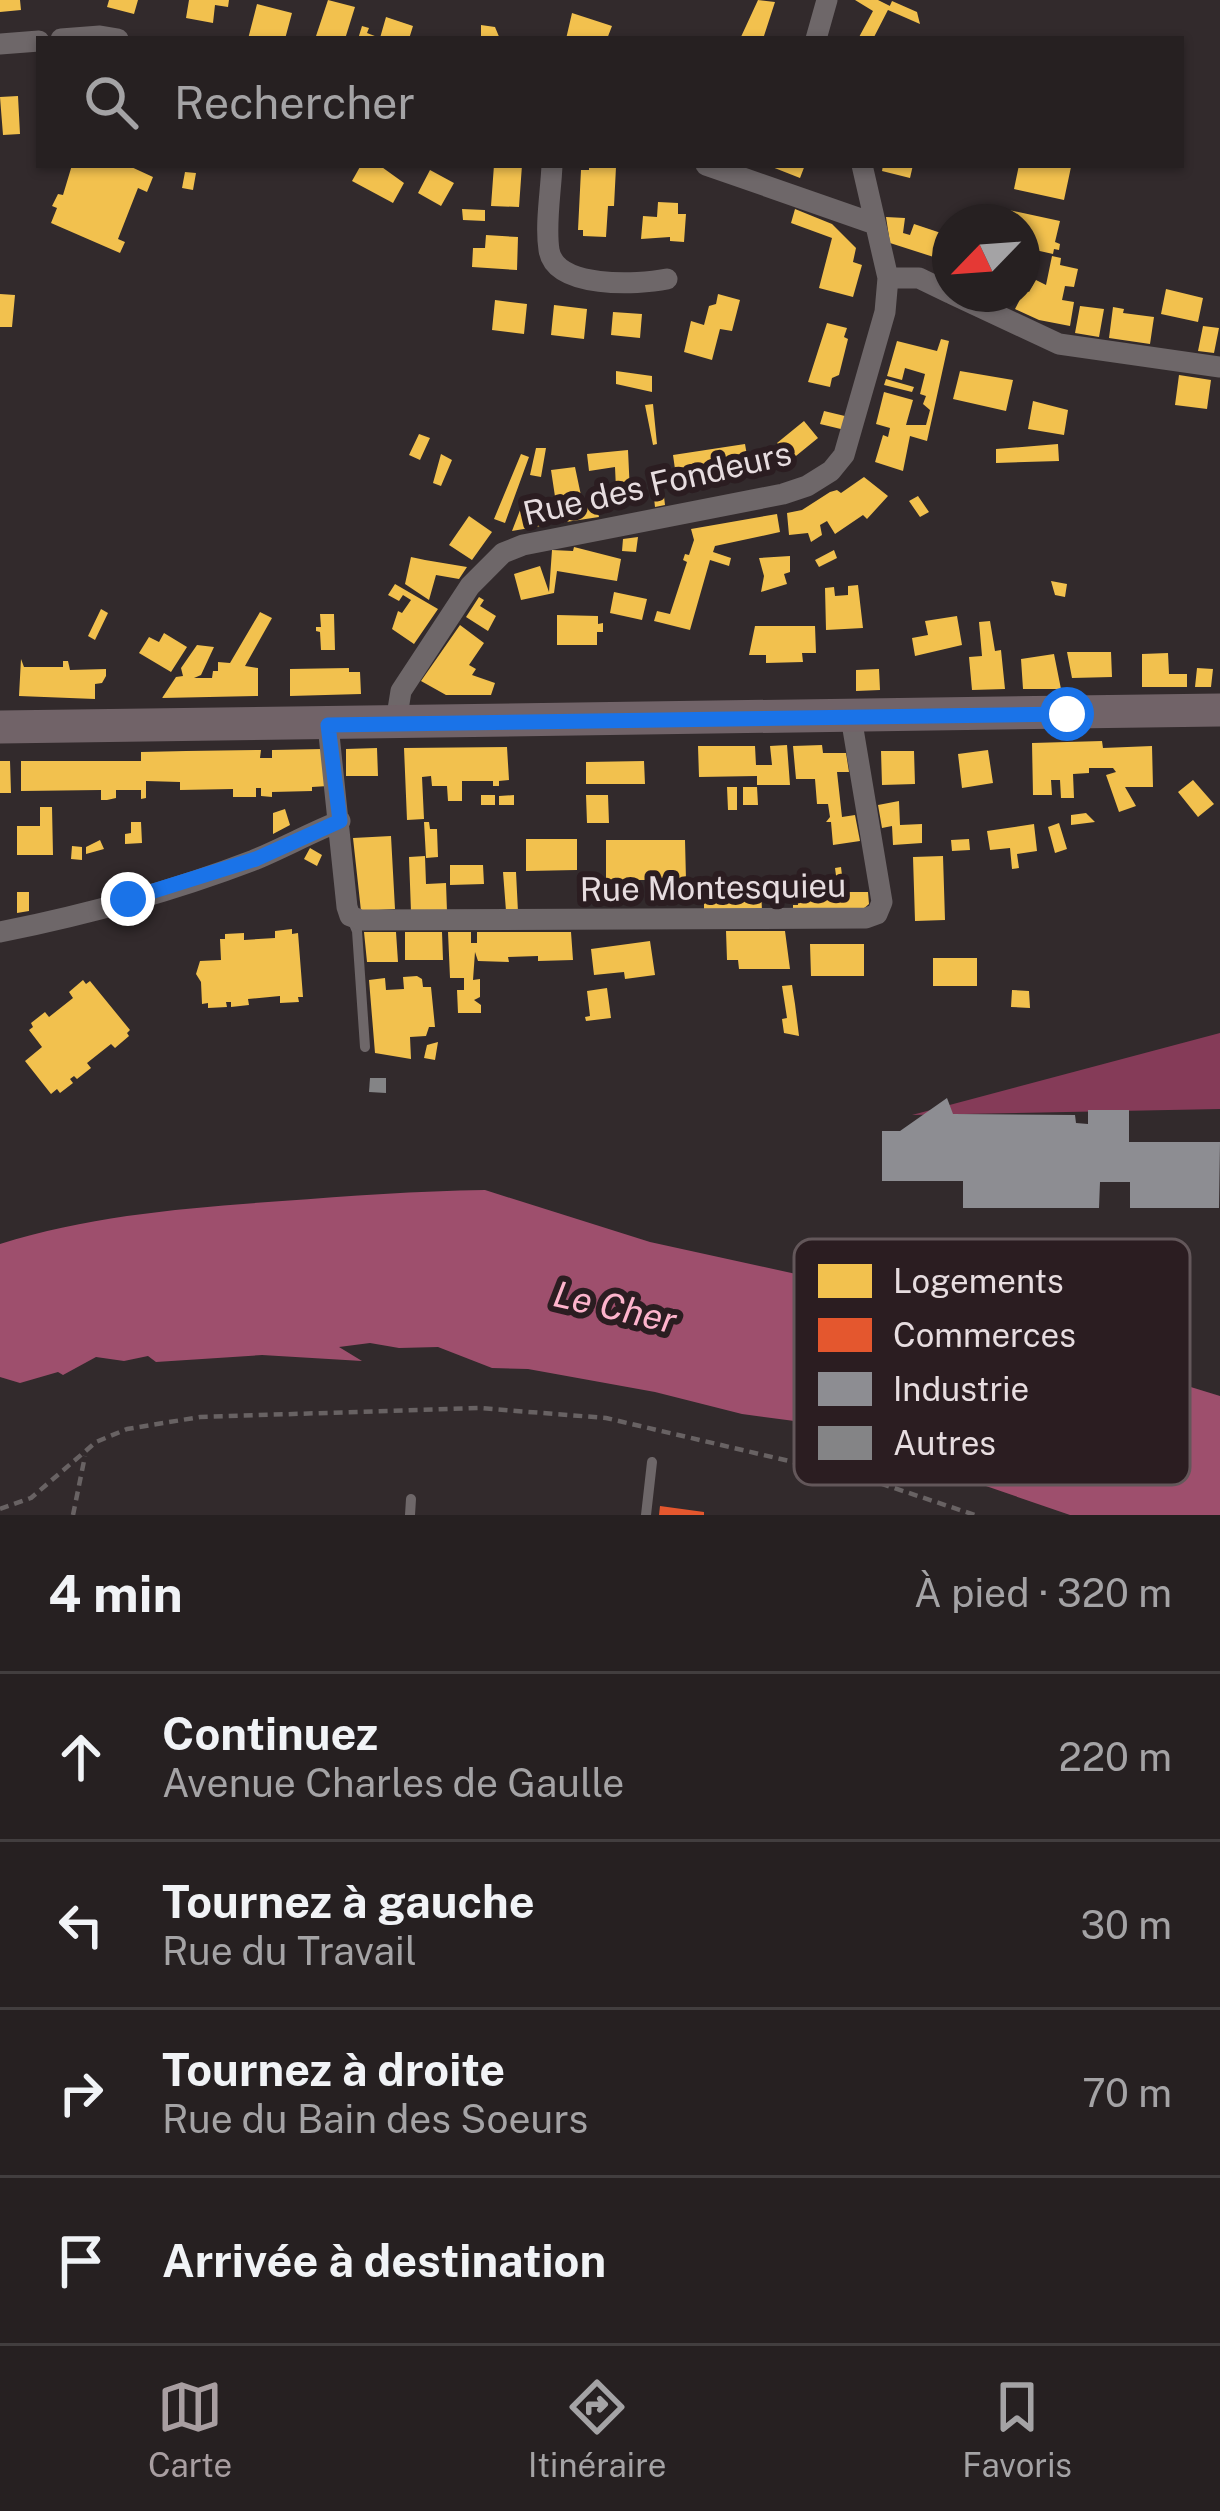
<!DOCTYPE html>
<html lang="fr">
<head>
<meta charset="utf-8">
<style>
	:root { --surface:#262021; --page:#322d2e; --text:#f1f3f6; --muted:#a4a3a5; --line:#423e3f; --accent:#a89ea1 }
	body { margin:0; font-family:"Public Sans",sans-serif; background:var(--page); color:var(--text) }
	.compass { position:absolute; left:932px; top:204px; width:108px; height:108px; border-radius:50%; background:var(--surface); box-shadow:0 3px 9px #0004; rotate:245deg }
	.stop { position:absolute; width:36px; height:36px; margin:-27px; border:9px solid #1a73e8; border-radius:50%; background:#fff }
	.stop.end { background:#1a73e8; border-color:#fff; box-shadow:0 3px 12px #0008 }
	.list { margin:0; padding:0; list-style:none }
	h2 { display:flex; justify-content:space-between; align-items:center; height:156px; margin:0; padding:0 48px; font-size:51px }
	h2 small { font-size:39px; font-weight:400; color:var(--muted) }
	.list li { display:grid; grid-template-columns:78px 1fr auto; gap:36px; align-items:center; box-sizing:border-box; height:168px; padding:0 48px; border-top:3px solid var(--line) }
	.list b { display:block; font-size:45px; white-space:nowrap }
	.list p { margin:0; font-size:39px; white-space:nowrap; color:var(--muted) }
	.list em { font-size:39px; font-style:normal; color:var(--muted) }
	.icon { flex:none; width:66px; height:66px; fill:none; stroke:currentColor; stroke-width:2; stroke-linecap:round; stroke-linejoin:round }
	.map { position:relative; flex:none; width:1220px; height:1515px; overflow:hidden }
	.search { position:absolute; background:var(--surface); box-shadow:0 3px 9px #0004; left:36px; right:36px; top:36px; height:132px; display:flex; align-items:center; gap:30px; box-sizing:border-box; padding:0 42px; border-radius:0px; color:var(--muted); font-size:45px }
	.sheet { height:828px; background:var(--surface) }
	nav { display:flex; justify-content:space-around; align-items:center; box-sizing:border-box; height:168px; border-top:3px solid var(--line); background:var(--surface); font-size:33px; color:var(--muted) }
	nav a { display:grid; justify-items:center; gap:6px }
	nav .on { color:var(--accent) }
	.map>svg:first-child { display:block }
	.forest { fill:#853b58 }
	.water { fill:#9e4f6d }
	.homes { fill:#f2c14e }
	.shops { fill:#e4572e }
	.industry { fill:#8d8d92 }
	.building { fill:#848486 }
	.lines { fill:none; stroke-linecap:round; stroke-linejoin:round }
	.path { stroke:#686263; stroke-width:4.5; stroke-dasharray:9 6; stroke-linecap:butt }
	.service { stroke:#6e6769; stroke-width:10 }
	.minor { stroke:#6e6769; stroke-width:21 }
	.primary { stroke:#716368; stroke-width:33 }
	.route { stroke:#1a73e8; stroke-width:15 }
	.labels { text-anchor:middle; stroke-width:12; stroke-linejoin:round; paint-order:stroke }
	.street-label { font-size:33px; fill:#e7dde0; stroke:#2b1d21 }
	.water-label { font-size:36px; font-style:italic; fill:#fdb4cc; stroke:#2b1d21 }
	.key { fill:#2b1d21; stroke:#63575a; stroke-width:3 }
	.key-label { font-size:33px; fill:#e7dde0 }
</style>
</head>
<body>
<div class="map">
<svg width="1220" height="1515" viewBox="0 0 1220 1515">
	<rect width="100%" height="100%" fill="#322a2c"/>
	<path class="forest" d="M1220 1033V1109L912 1115Z"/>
	<path class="water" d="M485 1190 650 1242 892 1295 1220 1396V1515H1070L852 1440 825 1425 742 1414 655 1392 528 1369 492 1368 438 1347 399 1348 370 1343 339 1347 362 1361 262 1355 156 1362 148 1356 124 1361 96 1357 63 1375 58 1372 20 1383 0 1377V1244C92 1215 187 1208 282 1201 350 1196 417 1191 485 1190Z"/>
	<path class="homes" d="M0 0H20L21 10 0 12Z
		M109 0H138L134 14 107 7Z
		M189 0H229L228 7 215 5 213 23 186 18Z
		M328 0 355 7 345 39H315Z
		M758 0 775 2 763 39H740Z
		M855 0H878L890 6 873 39H858L873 11Z
		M892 1 917 12 920 24 888 10Z
		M257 4 292 13 285 39H248Z
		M572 13 612 26 607 39H566Z
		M386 17 413 26 409 39H358L362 26 369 28 367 33 380 38Z
		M481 25 495 27 500 39H481Z
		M18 96 20 134 3 135 0 97Z
		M72 165H127L153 177 147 192 138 188 118 239 125 242 120 253 51 223 57 208 52 206 58 194 63 195Z
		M361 165H379L404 183 393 203 352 181Z
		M494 165H522L519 207 491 206Z
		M767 165H805L800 178Z
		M883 165H913L910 178 882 171Z
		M1019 165 1071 167 1064 200 1014 189Z
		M589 166 616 167 614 206H608L606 237 583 236V230H578L581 170H589Z
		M430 170 454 183 441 206 418 193Z
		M185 172 196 173 193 190 182 188Z
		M658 202 678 203V214H686L684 242 670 241V237L641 239 643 216 657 217Z
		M462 209 485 210V221L463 220Z
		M795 209 832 224 856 248 853 262 862 265 853 297 819 288 832 238 791 223Z
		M1009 210 1060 221 1055 242 1060 244 1059 250 1054 249 1053 254 1022 247V222H1007Z
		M886 217 905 218 903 233 910 235 914 224 950 236V257L945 256 943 260 890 243Z
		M486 235 518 237 517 270 472 267 473 248H485Z
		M1052 256 1061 258 1060 265 1078 269 1074 287 1065 286 1062 300 1074 302 1070 326 1039 320 1015 309 1025 290 1029 292 1036 280 1046 285Z
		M1166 289 1203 298 1198 322 1161 314Z
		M0 294 15 295 12 327H0Z
		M718 294 740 300 732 331 720 329 712 360 684 352 691 321 704 325 709 306 716 304Z
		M495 300 527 304 524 334 492 330Z
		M554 305 587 309 584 339 551 335Z
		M1080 306 1104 309 1099 337 1075 333Z
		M1113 307 1124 309 1123 313 1154 317 1150 344 1109 338Z
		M613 312 642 314 640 338 611 335Z
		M827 323 847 328 844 337 848 339 839 375 832 378 830 387 808 382Z
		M1203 326 1219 328 1214 353 1198 351Z
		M941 339 949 341 927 441 910 436 903 471 875 462 883 435 888 437 890 428 876 424 884 392 913 400 906 425H926L930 410 923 404 926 396 920 394 925 374 905 368 902 380 887 376 897 341 937 351Z
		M616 371 652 376V392L616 384Z
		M960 371 1013 380 1006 411 953 399Z
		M1179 375 1211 380 1207 409 1175 405Z
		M886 379 914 387 912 392 884 385Z
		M1033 401 1068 410 1064 435 1028 429Z
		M653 404 657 444 653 445 645 405Z
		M824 411 849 417 845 430 820 424Z
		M804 421 818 438 791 460 777 443Z
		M419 434 430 438 420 460 409 455Z
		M745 444 749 467 730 475 677 483 673 455Z
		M1058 444 1059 461 996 463V449Z
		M536 448H546L541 477 530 475Z
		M628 450 630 493 611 497V490L616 489 615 467 589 471 587 454Z
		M441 454 452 460 441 486 433 483Z
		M521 454 529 457 505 523 494 519Z
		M575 467 583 505 596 503 599 517 559 523 551 470Z
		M864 477 888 496 867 519 863 515 835 534 827 521 820 525 822 535 811 542 808 533 789 535 787 513 802 510 830 492 837 490 841 493Z
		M663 488 665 505 655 507 653 489Z
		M918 496 929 512 920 517 909 501Z
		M522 505 535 510V516L546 515 547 525 512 531Z
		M777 514 780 532 715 546 713 552 731 558 729 566 710 560 690 630 654 621 657 611 670 614 687 562 683 560 685 554 689 555 694 540 691 529Z
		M469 516 492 532 472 560 449 545Z
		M638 537 636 552 622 551 623 539Z
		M574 547 621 559 617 581 557 571 554 593 521 600 514 574 540 566 549 592 552 550 573 551Z
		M834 550 837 558 819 567 815 560Z
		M790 556V572L784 574 787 584 761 592 764 576 759 558Z
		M411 557 425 560 467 567 459 579 436 575 429 600 405 584Z
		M1051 581 1067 584 1065 597 1055 595Z
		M395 584 438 609 414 644 392 629 398 611 402 613 411 600 403 595 399 601 388 595Z
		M858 585 863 628 826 630 825 588 834 587 835 596 848 595V586Z
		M614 592 647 599 642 620 610 613Z
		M479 597 484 600 480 606 496 616 488 631 466 617Z
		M101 609 108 613 95 640 88 636Z
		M260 612 272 618 245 666 258 668V696L162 698 176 677 183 676 181 668 197 645 214 647 201 675 194 678H212L213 671H218V662L230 663Z
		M320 614H334L335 650H321L320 632 316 631V627H321Z
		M557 615 598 616V624L603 623V632H597V645H557Z
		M957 616 962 645 915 656 912 638 928 635 925 621Z
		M990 621 995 651 1001 650 1005 689 972 690 969 657 982 656 979 622Z
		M460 625 484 643 469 665 476 669 472 675 495 683 491 695H446L421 681Z
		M755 626H815L816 653H802L803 662 766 663V655H749Z
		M164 633 187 647 171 672 139 653 149 637 159 642Z
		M1067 652H1111L1112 677 1072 678Z
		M1168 653 1169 674H1187V687H1142V654Z
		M1054 654 1061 689H1023L1021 659Z
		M21 659 24 667H63V661H68L70 670 106 669V676L102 683 95 684V699L19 696Z
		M349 668V672H360L361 694 290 696V669Z
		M1197 668 1213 669 1211 687H1195Z
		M879 669 880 690 856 691V670Z
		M1102 741 1103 748 1152 746 1153 787H1125L1136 806 1119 812 1106 775 1116 772 1113 768H1089V773L1073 774 1074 798H1061L1060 780H1051L1052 795H1033L1032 743Z
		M787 745 790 785H757V776L699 777 698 746H755L756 765H772L770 746Z
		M822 745 823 753H846L849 772H837L842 817 855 815 860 841 833 845 831 822H826L830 817 828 804H817L815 779H796L793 746Z
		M507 747 509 780 499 781V786H493V781H462V801H448L447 786H432L431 776 422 777 424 819 407 820 404 748Z
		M377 748 378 776H346V749Z
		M323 749 328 786 312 787V791L272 792V797L261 796V788H256V797H233V789L180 790V782L146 781V798L141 799V790H116V798L107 800H101V790L21 791V761H141V752L186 751 261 750 260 758H272V750Z
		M988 750 993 783 962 788 958 754Z
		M881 751H914L915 784 882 785Z
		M0 761H10L11 793H0Z
		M644 761 645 784H586V762Z
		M1193 780 1214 804 1198 817 1178 792Z
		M727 787H737V810H728Z
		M743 787H757L758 805H743Z
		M481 795H495V805H481Z
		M514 795V805H499V796Z
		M586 795H608L609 823H587Z
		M899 801 900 825 922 824V843L893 845 892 826 882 828 878 805Z
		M40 807H52L53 855H17V826H40Z
		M285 809 290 825 273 834V813Z
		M1086 813 1095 822 1071 825V815Z
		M131 822H141L142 843 125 844V834L131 833Z
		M424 822H429L430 829H437L438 857 426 858Z
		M1059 823 1067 849 1055 853 1048 827Z
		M1034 824 1037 851 1017 854 1019 868 1012 869 1010 848 990 850 987 831Z
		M391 836 395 909 361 911 353 838Z
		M526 839H577V870L526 871Z
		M969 839 970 850 952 851 951 840Z
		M100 840 104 849 86 854V847Z
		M606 840H685L686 880H606Z
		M72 846 82 847V860L71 859Z
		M310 848 322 855 317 866 304 859Z
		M425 856 426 884 446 883 447 912H411L409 857Z
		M943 856 945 920 915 921 913 857Z
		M450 865H483L484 884 450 885Z
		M841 867 844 892H868L869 904 862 910 793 911V905H798L797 890H838L835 868Z
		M503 872H516L518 912 506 911Z
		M740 888H761L762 911H704V891Z
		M17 892H29V911L17 913Z
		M292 929V934L298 933 303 997H298L299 1002 280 1003V996L248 999 249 1005 231 1007V1002H226L227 1007 208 1008V1003L202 1004 201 982 196 974 200 961 221 960 220 939H225V934L244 933V940L275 938V931Z
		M726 931H785L790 969H739L738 960H727Z
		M364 932H396L398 962H367Z
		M405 932H442L443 960H405Z
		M448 932H471V943H477V932H571L573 960 538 961V956L508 957 509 962 478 961 475 952 473 980 480 979V997L474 1000 481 1005V1013H458L457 990H464V978H450Z
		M650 941 655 975 625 979 624 972 594 975 591 949Z
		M810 944H864V976H811Z
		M933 958H977V986H933Z
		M417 976 422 979 423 987H431L435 1027H429L426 1036 410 1037 411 1059 375 1053 369 980 385 978 386 990 404 989 403 977Z
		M83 980 86 984 90 981 130 1030 127 1033 129 1036 115 1048 111 1044 87 1063 91 1068 77 1079 74 1076 70 1079 73 1083 60 1093 57 1089 51 1094 25 1061 42 1047 29 1030 33 1027 31 1023 45 1012 49 1017 73 998 69 992Z
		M792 985 795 1004 799 1036 784 1033 782 1019 787 1018 782 986Z
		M607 988 611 1018 586 1021 585 1017 590 1016 587 991Z
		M1012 990 1029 991 1030 1008 1011 1007Z
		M438 1042 435 1060 424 1058 427 1045Z"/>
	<path class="shops" d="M660 1506 704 1512V1515H659Z"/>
	<path class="industry" d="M947 1098 953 1114 1075 1115 1076 1123 1088 1124V1110H1129V1142H1220L1219 1208H1130V1182H1100L1099 1208H963V1181H882V1131H900Z"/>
	<path class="building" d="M370 1078H386V1093L369 1092Z"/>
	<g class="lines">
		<path class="path" d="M0 1509 31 1498 96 1442 127 1429 200 1417 479 1408 606 1418 870 1480 975 1515
			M73 1515 85 1456"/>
		<path class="service" d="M352 919 357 931 365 1047
			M410 1515 411 1499
			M646 1515 652 1462"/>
		<path class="minor" d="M61 39 100 36 118 39
			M816 39 827 0
			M0 44 39 41
			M552 165C551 191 545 224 549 250 555 289 638 285 667 279
			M706 165 875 224
			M862 165 888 278
			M952 294 1059 344 1220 367
			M396 722 401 691 470 586 503 553 523 545 783 494 807 486 831 471 844 455 885 312 888 278H919L950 293
			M328 725 347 907 350 916 361 920 866 918 877 914 882 902 851 717
			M0 932C85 915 173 891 254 860 283 848 310 833 340 821"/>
		<path class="primary" d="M0 727 1220 710"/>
	</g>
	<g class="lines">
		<path class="route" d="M128 899 256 859 340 821 328 725 1067 714"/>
	</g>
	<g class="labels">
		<g class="street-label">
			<text transform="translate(657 483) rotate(-13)" y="12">Rue des Fondeurs</text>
			<text transform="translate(713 887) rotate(-1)" y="12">Rue Montesquieu</text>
		</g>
		<g class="water-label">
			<text transform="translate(615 1307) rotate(13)" y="13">Le Cher</text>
		</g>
	</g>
	<rect x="794" y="1239" width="396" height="246" rx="18" class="key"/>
	<rect x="818" y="1264" width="54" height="34" fill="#f2c14e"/>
	<rect x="818" y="1318" width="54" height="34" fill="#e4572e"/>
	<rect x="818" y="1372" width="54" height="34" fill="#8d8d92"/>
	<rect x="818" y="1426" width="54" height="34" fill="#848486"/>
	<g class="key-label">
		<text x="893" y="1293">Logements</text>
		<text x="893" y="1347">Commerces</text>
		<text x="893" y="1401">Industrie</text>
		<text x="893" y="1455">Autres</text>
	</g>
</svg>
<svg class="compass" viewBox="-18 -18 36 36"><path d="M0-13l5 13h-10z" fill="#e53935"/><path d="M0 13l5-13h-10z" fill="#a4a3a5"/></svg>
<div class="stop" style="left:1067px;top:714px"></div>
<div class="stop end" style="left:128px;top:899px"></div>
<div class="search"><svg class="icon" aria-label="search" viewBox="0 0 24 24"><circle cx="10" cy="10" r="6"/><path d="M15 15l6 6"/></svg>Rechercher</div>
</div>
<section class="sheet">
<h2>4 min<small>À pied · 320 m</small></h2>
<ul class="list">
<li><svg class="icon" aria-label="ahead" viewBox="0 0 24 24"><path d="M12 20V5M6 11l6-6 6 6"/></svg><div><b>Continuez</b><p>Avenue Charles de Gaulle</p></div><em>220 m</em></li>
<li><svg class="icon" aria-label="left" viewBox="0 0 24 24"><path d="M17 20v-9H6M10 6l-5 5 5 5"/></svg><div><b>Tournez à gauche</b><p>Rue du Travail</p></div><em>30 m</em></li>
<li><svg class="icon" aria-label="right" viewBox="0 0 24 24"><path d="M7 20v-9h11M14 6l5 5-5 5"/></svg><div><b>Tournez à droite</b><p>Rue du Bain des Soeurs</p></div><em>70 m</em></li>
<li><svg class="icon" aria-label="arrive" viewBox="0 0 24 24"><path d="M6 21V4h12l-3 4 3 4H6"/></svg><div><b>Arrivée à destination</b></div></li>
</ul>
</section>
<nav>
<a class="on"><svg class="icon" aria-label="map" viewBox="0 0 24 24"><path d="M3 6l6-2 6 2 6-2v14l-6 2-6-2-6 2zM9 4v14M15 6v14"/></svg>Carte</a>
<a><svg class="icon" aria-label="directions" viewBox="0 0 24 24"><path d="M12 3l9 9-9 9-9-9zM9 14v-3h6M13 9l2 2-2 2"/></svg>Itinéraire</a>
<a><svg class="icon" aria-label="saved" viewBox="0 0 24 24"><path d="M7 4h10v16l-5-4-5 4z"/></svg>Favoris</a>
</nav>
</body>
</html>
